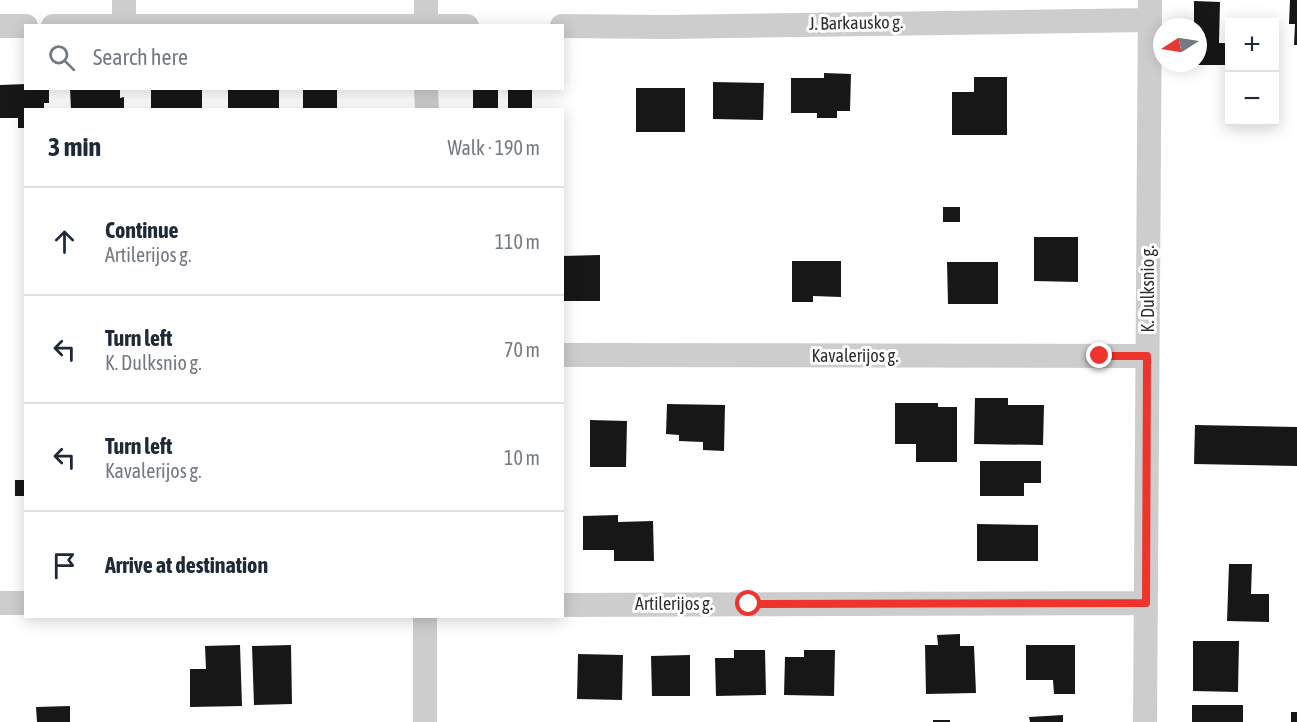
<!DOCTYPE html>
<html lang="en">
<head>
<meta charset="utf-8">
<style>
	:root { --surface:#fff; --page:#f6f6f7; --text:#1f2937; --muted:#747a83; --line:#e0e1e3 }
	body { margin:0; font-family:"Asap Condensed",sans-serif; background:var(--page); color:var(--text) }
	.controls { position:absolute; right:18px; top:18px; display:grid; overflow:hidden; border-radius:0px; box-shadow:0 3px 15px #0003 }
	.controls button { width:54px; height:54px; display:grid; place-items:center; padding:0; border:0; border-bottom:2px solid var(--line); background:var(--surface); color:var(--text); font:30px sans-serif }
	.compass { position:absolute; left:1153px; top:18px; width:54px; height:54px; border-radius:50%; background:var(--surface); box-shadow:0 3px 15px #0003; rotate:258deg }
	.stop { position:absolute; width:18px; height:18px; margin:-14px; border:4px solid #ed342d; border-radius:50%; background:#fff }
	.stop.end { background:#ed342d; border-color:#fff; box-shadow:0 2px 6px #0008 }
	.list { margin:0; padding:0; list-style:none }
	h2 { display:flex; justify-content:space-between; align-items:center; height:78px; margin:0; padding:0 24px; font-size:26px }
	h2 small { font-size:20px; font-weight:400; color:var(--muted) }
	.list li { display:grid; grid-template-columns:39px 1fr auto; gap:18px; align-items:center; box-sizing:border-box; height:108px; padding:0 24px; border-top:2px solid var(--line) }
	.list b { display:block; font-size:22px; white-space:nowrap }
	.list p { margin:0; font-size:20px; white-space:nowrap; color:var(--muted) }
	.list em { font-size:20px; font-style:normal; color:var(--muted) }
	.icon { flex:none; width:33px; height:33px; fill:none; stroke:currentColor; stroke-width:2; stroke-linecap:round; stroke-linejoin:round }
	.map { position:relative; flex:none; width:1297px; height:722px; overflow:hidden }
	.search { position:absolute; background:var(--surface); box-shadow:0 3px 15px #0003; left:24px; top:24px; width:540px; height:66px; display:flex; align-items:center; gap:15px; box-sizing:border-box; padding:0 21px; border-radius:0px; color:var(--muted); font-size:22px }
	.panel { position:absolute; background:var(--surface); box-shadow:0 3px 15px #0003; left:24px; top:108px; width:540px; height:510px; border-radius:0px }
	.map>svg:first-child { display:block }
	.building { fill:#171717 }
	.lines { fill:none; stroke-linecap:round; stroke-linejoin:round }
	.street { stroke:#cdcdcd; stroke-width:24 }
	.route { stroke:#ed342d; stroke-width:8 }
	.labels { text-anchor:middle; stroke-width:6; stroke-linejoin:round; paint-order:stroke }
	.street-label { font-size:18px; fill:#303030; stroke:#fff }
</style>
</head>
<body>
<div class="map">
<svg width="1297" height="722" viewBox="0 0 1297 722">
	<rect width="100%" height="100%" fill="#fff"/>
	<path class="building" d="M1290 0H1297V45H1294L1295 24H1289Z
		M1194 1 1220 2 1219 43H1230V65H1198V27H1191V23H1194Z
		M824 73 851 74 850 111H837V118H817V113H791V78H824Z
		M974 77H1007V135H952V92H974Z
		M713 82 764 83 763 120 713 119Z
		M26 84V88H49V103H44V110H26V128H18V118H0V85Z
		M70 88H120V98L124 97V110H71Z
		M151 88H202V110H151Z
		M228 88H279V110H228Z
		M303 88H337V110H303Z
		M473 88H498V110H473Z
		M508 88H532V110H508Z
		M636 88H685V132H636Z
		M943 207H960V222H943Z
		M1034 237H1078V282L1034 281Z
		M600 255V301H562V256Z
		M792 261H841V297L813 296V302H792Z
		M947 262H998V304H948Z
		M975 398H1008V405H1044L1043 445 974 444Z
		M895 403H938V407H957V462H916V444H895Z
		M667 404 725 405 724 451 703 450V442L679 441V435L666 434Z
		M590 420 627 421 626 467H590Z
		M1195 425 1297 427V466L1194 464Z
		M980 461H1041V483H1024V496H980Z
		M15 480H26V496H15Z
		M618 515V522L653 521 654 561H614V550H583V516Z
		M977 524 1038 525V561H977Z
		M1229 564H1252L1251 594H1269V622L1227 621Z
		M960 634V646H974L976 693 926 694 925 645H938L937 635Z
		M1193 641H1239L1238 692 1193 691Z
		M240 645 242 706 190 707V669H206L205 646Z
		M291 645 292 704 254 705 252 646Z
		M1026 645H1075V694H1054L1053 680H1026Z
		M734 650H765L766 695 716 696 715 658H734Z
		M804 650H835L834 696 784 695 785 657H804Z
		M578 654 623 655 622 700 577 699Z
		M690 655V696H652L651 656Z
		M1192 705H1243V722H1192Z
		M70 706V722H37L36 707Z
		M1291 712H1297V722H1291Z
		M1063 715V722H1030L1029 717Z
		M933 720H950V722H933Z"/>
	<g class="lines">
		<path class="street" d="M124 0V25
			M0 26H26
			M53 26H467
			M426 26V0
			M562 26 666 27 1150 20
			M426 88 427 110
			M562 355 1147 356
			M0 603H22
			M562 605 1146 603
			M425 722V616
			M1145 722 1150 0"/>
	</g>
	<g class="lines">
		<path class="route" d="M749 604 1146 603 1147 356H1100"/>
	</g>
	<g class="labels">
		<g class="street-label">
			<text transform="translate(856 23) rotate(-1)" y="6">J. Barkausko g.</text>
			<text transform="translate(1148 289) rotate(-90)" y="6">K. Dulksnio g.</text>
			<text x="855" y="362">Kavalerijos g.</text>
			<text x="674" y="610">Artilerijos g.</text>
		</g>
	</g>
</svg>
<div class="controls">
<button>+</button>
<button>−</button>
</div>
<svg class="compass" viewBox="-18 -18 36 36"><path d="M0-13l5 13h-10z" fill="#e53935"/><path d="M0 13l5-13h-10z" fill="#747a83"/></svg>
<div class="stop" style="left:749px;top:604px"></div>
<div class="stop end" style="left:1100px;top:356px"></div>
<div class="search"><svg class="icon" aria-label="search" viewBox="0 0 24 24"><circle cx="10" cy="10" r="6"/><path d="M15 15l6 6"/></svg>Search here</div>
<section class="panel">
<h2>3 min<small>Walk · 190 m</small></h2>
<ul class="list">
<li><svg class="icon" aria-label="ahead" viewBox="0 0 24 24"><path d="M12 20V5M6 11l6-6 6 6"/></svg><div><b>Continue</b><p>Artilerijos g.</p></div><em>110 m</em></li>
<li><svg class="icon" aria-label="left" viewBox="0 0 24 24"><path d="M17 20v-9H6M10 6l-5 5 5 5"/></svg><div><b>Turn left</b><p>K. Dulksnio g.</p></div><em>70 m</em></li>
<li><svg class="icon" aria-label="left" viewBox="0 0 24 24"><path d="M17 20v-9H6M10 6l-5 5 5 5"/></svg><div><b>Turn left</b><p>Kavalerijos g.</p></div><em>10 m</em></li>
<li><svg class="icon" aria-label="arrive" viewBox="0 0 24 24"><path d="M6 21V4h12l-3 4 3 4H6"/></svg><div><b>Arrive at destination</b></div></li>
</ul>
</section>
</div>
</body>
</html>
